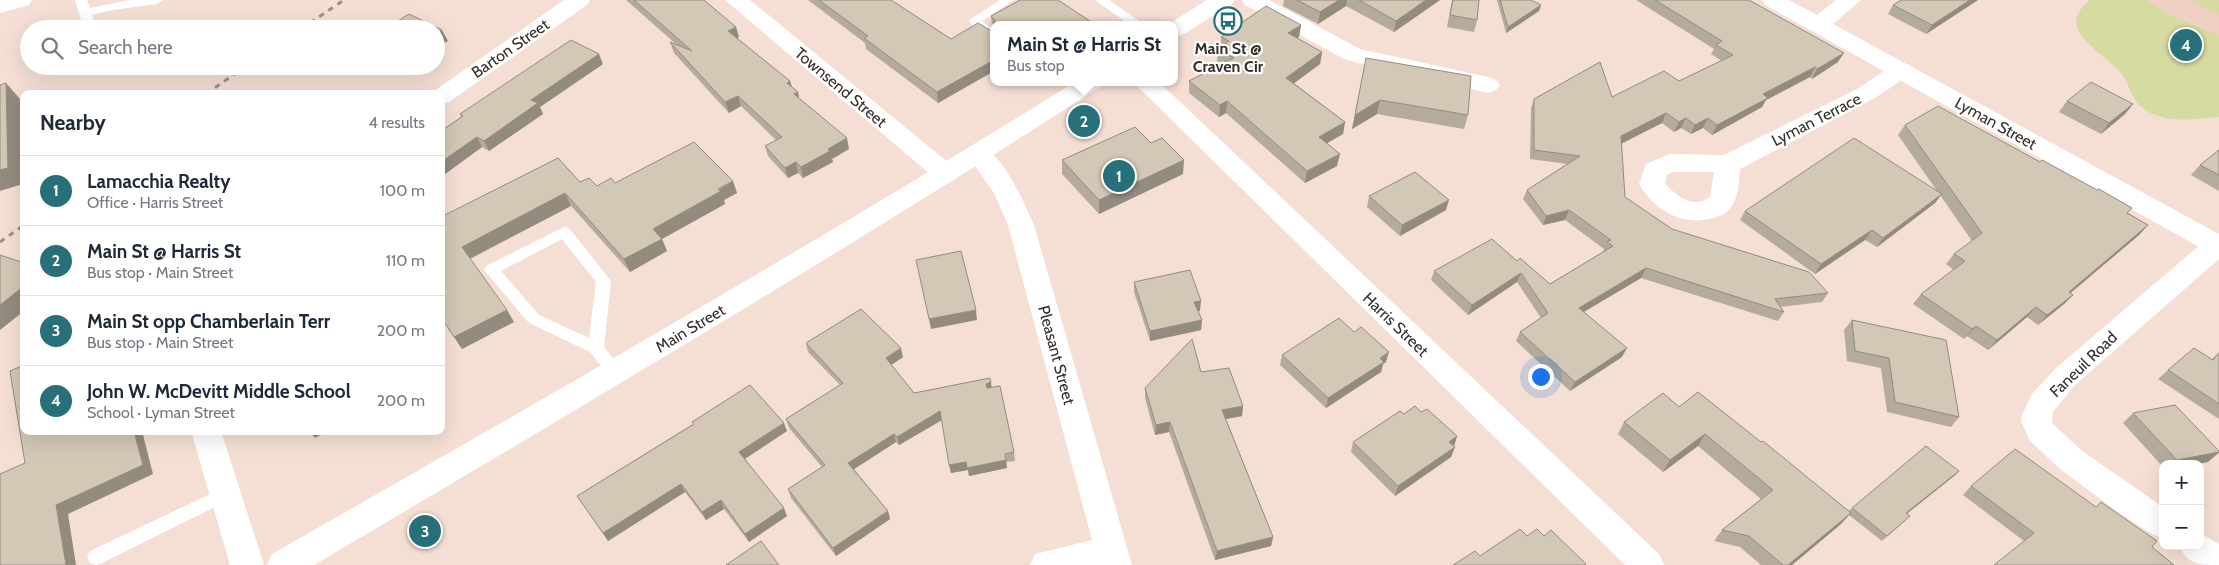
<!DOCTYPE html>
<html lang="en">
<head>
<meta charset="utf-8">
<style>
	:root { --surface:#fff; --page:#f2f2f3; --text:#1f2937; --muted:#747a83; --line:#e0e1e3; --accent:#277079 }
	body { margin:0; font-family:Cabin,sans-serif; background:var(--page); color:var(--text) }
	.controls { position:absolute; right:15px; bottom:15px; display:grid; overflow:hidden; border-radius:10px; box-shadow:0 5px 20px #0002 }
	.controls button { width:45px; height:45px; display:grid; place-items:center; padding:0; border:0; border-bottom:1px solid var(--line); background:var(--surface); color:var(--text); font:25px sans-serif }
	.you { position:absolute; left:1540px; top:376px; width:18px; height:18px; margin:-12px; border:4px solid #fff; border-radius:50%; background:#1a73e8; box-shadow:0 0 0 8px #1a73e833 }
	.badge { display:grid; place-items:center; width:32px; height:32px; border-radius:50%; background:var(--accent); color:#fff; font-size:16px; font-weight:700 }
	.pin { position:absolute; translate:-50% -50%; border:2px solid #fff; box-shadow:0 1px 5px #0006 }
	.popup { position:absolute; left:990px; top:21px; width:188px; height:65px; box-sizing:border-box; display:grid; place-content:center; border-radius:10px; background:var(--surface); filter:drop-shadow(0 1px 4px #0005); font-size:16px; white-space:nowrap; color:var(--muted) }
	.popup b { font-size:19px; color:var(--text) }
	.popup::after { content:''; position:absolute; left:50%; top:100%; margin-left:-10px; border:10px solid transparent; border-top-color:var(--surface) }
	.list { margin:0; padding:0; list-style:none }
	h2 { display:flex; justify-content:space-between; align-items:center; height:65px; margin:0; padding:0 20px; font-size:21px }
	h2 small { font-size:16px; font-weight:400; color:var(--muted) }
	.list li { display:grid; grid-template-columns:32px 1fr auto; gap:15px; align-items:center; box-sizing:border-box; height:70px; padding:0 20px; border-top:1px solid var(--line) }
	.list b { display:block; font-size:19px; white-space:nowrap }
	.list p { margin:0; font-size:16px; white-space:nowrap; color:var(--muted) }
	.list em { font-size:16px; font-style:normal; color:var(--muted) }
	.icon { flex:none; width:28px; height:28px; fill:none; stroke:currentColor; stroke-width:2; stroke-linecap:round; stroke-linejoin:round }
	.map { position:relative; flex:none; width:2219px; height:565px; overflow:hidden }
	.search { position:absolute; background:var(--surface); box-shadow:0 5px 20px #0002; left:20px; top:20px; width:425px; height:55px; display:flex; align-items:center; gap:12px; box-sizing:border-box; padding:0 18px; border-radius:28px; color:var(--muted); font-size:19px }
	.panel { position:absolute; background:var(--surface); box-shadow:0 5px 20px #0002; left:20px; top:90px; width:425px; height:345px; border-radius:10px }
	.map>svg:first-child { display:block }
	.built { fill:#eed1c2 }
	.green { fill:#d6dba2 }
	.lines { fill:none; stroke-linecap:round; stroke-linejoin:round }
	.service { fill:#fff; fill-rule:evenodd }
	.minor { fill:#fff; fill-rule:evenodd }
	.tertiary { fill:#fff; fill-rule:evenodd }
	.primary { fill:#fff; fill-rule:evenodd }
	.rail { stroke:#9e8e86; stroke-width:3; stroke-dasharray:5.5 5.5; stroke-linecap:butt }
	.wall { fill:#b5ab9c }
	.shaded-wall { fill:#948b7f }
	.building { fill:#d3c7b5; stroke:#948b7f }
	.labels { text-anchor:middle; stroke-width:4.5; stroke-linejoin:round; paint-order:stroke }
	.street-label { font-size:16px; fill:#362e2a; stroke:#fff }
	.poi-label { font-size:16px; font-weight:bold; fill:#362e2a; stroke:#fff }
</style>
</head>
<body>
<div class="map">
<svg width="2219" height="565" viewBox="0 0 2219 565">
	<rect width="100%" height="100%" fill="#f5dfd4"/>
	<path class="built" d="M2104 0H2219V77Z"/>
	<path class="green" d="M2090 0H2145L2175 18 2219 35V117C2195 119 2169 124 2147 111 2131 101 2132 91 2124 77 2111 55 2050 31 2090 0Z
		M2193 0H2219V15L2191 1Z"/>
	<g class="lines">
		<path class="service" d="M75 0H87L90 8 130 0H163L157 4 112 10 92 15 96 29H84Z
			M1000 0H1014L982 21 994 30V40L974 28 969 20Z
			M1095 0H1109L1145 25H1130Z
			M564 227 569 228 611 281 604 347 624 372 622 377 616 378 610 377 590 352 529 323 484 270 486 266ZM562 239 596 282 589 338 539 315 501 271Z
			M225 487 231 489 234 494 231 499 102 563 96 565 90 563 87 557 90 551Z"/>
		<path class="minor" d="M0 0H32L29 5 0 13Z
			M564 0H590L587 5 449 102 441 104V94H430Z
			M725 0H750L955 168 959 174 955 180 946 183 937 180Z
			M1242 0H1269L1360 49 1488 77 1496 80 1500 85 1496 90 1488 93 1379 69 1344 59 1245 5Z
			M1901 63 1909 65 1913 70 1909 75 1875 98 1740 169C1739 182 1739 197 1730 209 1725 214 1719 216 1713 218 1683 227 1654 210 1639 184L1646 164 1670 154 1724 155 1859 88 1893 65ZM1673 172H1714L1710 197C1694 209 1676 197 1665 183L1667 175Z
			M1133 82H1159L1659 554 1664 565H1625Z
			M978 144C1002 151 1024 203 1034 225L1132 565H1030L1035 554 1092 540 1008 225 994 193 966 153 969 147Z
			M2217 235 2219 236V259L2075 385 2053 412 2052 423 2082 451 2163 507V538L2152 534 2122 515 2060 469 2030 441 2021 421 2022 415 2032 394 2055 369 2208 238Z
			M191 431H221L264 565H230Z
			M2200 533 2219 544V565C2200 565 2188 565 2179 546H2200Z"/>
		<path class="tertiary" d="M1762 0H1789L1817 15 1836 0H1861L1833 24 2219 234V256L2210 253 1810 30 1765 5Z"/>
		<path class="primary" d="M1207 0H1234L1231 5 1182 35 1174 37V25H1167Z
			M1075 82H1104L1100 87C842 253 578 409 314 565H267L272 554C542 400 811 246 1075 82Z"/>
		<path class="rail" d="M301 29 344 0
			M206 94 246 66
			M0 242 24 225"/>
	</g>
	<path class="wall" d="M626 0H704L736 27 739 37 737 38 790 81 792 88 798 92 799 99 849 149 832 159 833 162 803 178 798 173 788 178 768 156 765 146 776 140 741 106 729 113 674 53 670 42 677 45Z
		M808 0H891L951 39 993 32 994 28 992 26 991 16 1020 0 994 25V71L938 103 866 49 865 43Z
		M1284 0H1440L1394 32 1346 6 1318 24 1283 6Z
		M1452 0H1479L1477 20 1474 32 1447 27Z
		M1497 0H1531L1541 5 1539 11 1506 33Z
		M1636 0H1749L1838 62 1812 79 1810 77 1766 100 1762 107 1712 135 1703 128 1691 134 1681 128 1674 132 1662 123 1621 143 1625 197 1672 229 1828 293 1822 302 1780 307 1784 312 1778 321 1641 278 1584 312 1622 357 1570 391 1516 341 1520 332 1541 318 1517 282 1468 315 1431 280 1434 271 1517 261 1550 284 1603 252 1604 249 1565 220 1543 225 1523 199 1527 190 1567 164 1530 159 1531 108 1534 99 1612 97 1679 81 1722 61 1711 54 1714 49Z
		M1901 0H1978L1926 34 1888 14 1893 5Z
		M1301 25 1299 37 1297 38 1322 52 1320 64 1294 83 1345 122 1343 134 1327 143 1337 166 1305 183 1226 113 1219 117 1189 93V81L1222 64 1217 61 1218 49 1221 47V37Z
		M1366 58 1468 115 1464 129 1377 114 1352 129Z
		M603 64 540 107 543 114 489 151 482 147 441 177V131L461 117 460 114Z
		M2067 101 2133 104 2125 114 2101 134 2059 112Z
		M1905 125 2128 213 2148 225 2139 235 2070 293 2073 295 2064 304 2038 325 2027 317 1988 350 1967 336 1964 339 1913 304 1921 294 1954 270 1946 264 1954 254 1972 241 1940 195 1935 203 1877 247 1865 240 1815 274 1740 220 1745 211 1937 191 1898 135Z
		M2219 150V191L2191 175 2200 165Z
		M1062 160 1183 174 1099 214 1062 174Z
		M580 182 597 186 615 183 737 193 724 200 725 204 662 239 667 251 630 272 571 206 470 259 514 322 462 349 441 317V217Z
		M1369 196 1446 210 1400 236 1367 207Z
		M1134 282 1200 311H1198L1202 320 1201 330 1150 341 1134 292Z
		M1852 320 1959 417 1951 427 1887 412 1881 368 1847 361 1844 330Z
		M806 343 903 357 891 365 914 393 991 387 1014 452 1015 461 1006 462 1007 468 969 476 968 470 951 473 942 420 899 445 896 442 854 469 888 511 890 519 836 556 791 498 788 489 822 467 789 428 786 419 840 385 808 352Z
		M2219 352V419L2158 379 2168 370 2212 359Z
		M1282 355 1386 362 1383 364 1381 372 1326 408 1280 365Z
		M1201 372 1243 406 1242 416 1226 419 1273 537 1271 546 1215 560 1169 432 1155 435 1145 398V388Z
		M1679 407 1849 511 1852 508 1959 471 1954 476 1907 514 1905 521 1882 541 1849 515 1841 524 1792 565H1761L1740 547 1714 541 1722 530 1761 499 1698 446 1663 472 1618 434 1624 422Z
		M1421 412 1457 436 1454 446 1455 447 1451 457 1395 496 1351 452 1353 442 1404 414Z
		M2133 413 2219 451V453L2208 462 2197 464H2163V467L2123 423Z
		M692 422 787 431 745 459 787 516 749 542 724 509 706 520 685 492 608 541 577 496 693 424Z
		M1971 486 2096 507 2101 502 2152 547 2024 541 1963 495Z"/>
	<path class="shaded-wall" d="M1339 0H1347L1346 6 1318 24 1320 12Z
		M1426 0H1440L1394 32 1396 21Z
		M1970 0H1978L1926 34 1932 25Z
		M1541 5 1539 11 1506 33 1508 27Z
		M1301 25 1299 37 1286 45 1288 33Z
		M736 27 739 37 731 41 728 31Z
		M442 30 448 41 436 48V34Z
		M1322 52 1320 64 1285 90 1286 78Z
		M1844 53 1838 62 1812 79 1817 69Z
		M599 54 603 64 540 107 543 114 489 151 484 141 531 100Z
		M994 60V71L938 103 937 92Z
		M1815 67 1810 77 1766 100 1762 107 1712 135 1717 125 1763 94Z
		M790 81 793 91 787 83Z
		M6 83 20 99 23 184 0 191V170Z
		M798 92 800 103 794 94Z
		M738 96 741 106 729 113 725 102Z
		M1380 100 1377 114 1352 129 1355 115Z
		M1227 101 1226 113 1219 117 1220 105Z
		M2133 104 2125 114 2101 134 2109 123Z
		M1666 113 1662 123 1617 146 1621 136Z
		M1686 118 1681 128 1674 132 1679 122Z
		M1708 118 1703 128 1691 134 1695 125Z
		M1345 122 1343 134 1317 149 1319 137Z
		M477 137 482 147 441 177V162Z
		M847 138 849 149 832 159 833 162 803 178 801 167 828 149Z
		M1340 154 1337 166 1305 183 1307 171Z
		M1184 160 1183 174 1099 214V200Z
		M796 162 798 173 788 178 785 168Z
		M733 181 737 193 724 200 725 204 662 239 667 251 630 272 624 259 653 229Z
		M565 193 571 206 469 259 462 247Z
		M1942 194 1935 203 1877 247 1883 238Z
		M1449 200 1446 210 1400 236 1402 225Z
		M1569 210 1565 220 1543 225 1546 216Z
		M2148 225 2139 235 2060 302 2069 292Z
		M1872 230 1865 240 1815 274 1821 264Z
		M1646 268 1641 278 1575 317 1579 308Z
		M1521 273 1517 282 1468 315 1472 305Z
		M24 286V311L0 330V305Z
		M2073 295 2064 304 2038 325 2047 315Z
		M1201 301 1200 311 1194 312V302Z
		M2036 307 2027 317 1988 350 1997 340Z
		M507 310 514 322 462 349 454 337Z
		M976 310 977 320 931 329 929 319Z
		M1202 320 1201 330 1150 341V331Z
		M1976 326 1967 336 1964 339 1972 329Z
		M901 348 903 357 888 367 886 358Z
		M1627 348 1622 357 1570 391 1575 382Z
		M1389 352 1386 362 1383 364 1381 372 1326 408 1328 398Z
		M991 382 992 390 987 393 986 384Z
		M1243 406 1242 416 1221 420 1222 410Z
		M940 411 942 420 899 445 897 437Z
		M1170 422 1169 432 1155 435 1156 425Z
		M784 423 787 431 743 460 739 452Z
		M134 431H142L153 474 68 514 76 565H66L56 505Z
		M309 431H328L315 438Z
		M894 434 896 442 851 471 848 463Z
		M1705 434 1698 446 1663 472 1670 460Z
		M1457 436 1454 446 1449 442Z
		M1455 447 1451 457 1395 496 1398 486Z
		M2219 452 2208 462 2197 464H2173L2177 460Z
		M1006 460 1007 468 969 476 968 470 951 473 949 465 966 462Z
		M1959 471 1954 476 1901 518 1906 513Z
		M681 484 685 492 608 541 603 533Z
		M721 500 724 509 706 520 702 512Z
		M784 508 787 516 749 542 745 534Z
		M888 511 890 519 836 556 833 548Z
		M1851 513 1841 524 1792 565H1788Z
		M1273 537 1271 546 1215 560 1217 551Z"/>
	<path class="building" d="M634 0H704L736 27 728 31 790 81 787 83 798 92 794 94 847 138 828 149 830 151 801 167 796 162 785 168 765 146 782 137 738 96 725 102 670 42 692 51Z
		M819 0H891L951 39 978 23 993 32 994 27V60L937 92 864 38 868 36Z
		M1020 0H1058L1096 25H994L995 20 991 16Z
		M1297 0H1339L1320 12Z
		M1359 0H1426L1396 21Z
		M1453 0H1479L1477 20 1450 15Z
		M1500 0H1531L1541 5 1508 27Z
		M1655 0H1749L1844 53 1817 69 1815 67 1763 94 1768 98 1717 125 1708 118 1695 125 1686 118 1679 122 1666 113 1621 136 1625 197 1672 229 1809 272 1828 293 1775 299 1784 312 1646 268 1579 308 1627 348 1575 382 1520 332 1548 313 1521 273 1472 305 1434 271 1492 239 1517 261 1520 258 1550 284 1613 246 1607 242 1611 240 1569 210 1546 216 1527 190 1580 156 1534 150V99L1600 62 1612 97 1664 71 1679 81 1733 55 1716 45 1722 41Z
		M1901 0H1970L1932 25 1893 5Z
		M1266 6 1301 25 1288 33 1322 52 1286 78 1345 122 1319 137 1340 154 1307 171 1227 101 1220 105 1189 81 1234 58 1218 49 1229 41 1221 37Z
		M409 14 442 30 436 34V29H385Z
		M571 40 599 54 531 100 538 103 484 141 477 137 441 162V131L463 116 460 114Z
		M1366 58 1471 76 1468 115 1380 100 1355 115Z
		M2091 82 2133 104 2109 123 2067 101Z
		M6 83 8 168 0 170V85Z
		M1938 106 2040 162 2042 160 2097 190 2099 189 2132 208 2127 213 2148 225 2069 292 2073 295 2047 315 2036 307 1997 340 1976 326 1972 329 1921 294 1965 261 1954 254 1982 233 1905 125Z
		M1135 127 1151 143 1162 138 1184 160 1099 200 1062 160Z
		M1854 138 1942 194 1883 238 1872 230 1821 264 1745 211Z
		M694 142 733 181 718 189 721 191 653 229 662 239 624 259 565 193 462 247 507 310 454 337 441 317V217L558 158 580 182 589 178 597 186 611 178 615 183Z
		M2219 150V175L2200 165Z
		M1415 172 1449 200 1402 225 1369 196Z
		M961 251 976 310 929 319 916 260Z
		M0 255 24 263V286L0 305Z
		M1190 270 1201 301 1194 302 1202 320 1150 331 1134 282Z
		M861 309 901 348 886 358 914 393 990 378 991 382 986 384 987 388 1000 386 1014 452 1005 454 1006 460 967 468 966 462 949 465 940 411 897 437 894 434 848 463 888 511 833 548 788 489 825 465 786 419 843 383 806 343Z
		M1339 318 1354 332 1361 327 1389 352 1380 358 1384 362 1328 398 1282 355Z
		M1852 320 1946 340 1959 417 1895 402 1889 358 1855 351Z
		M1192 339 1201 372 1229 368 1243 406 1222 410 1273 537 1217 551 1170 422 1156 425 1145 388Z
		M2194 348 2213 360 2219 353V404L2168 370Z
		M24 365V431H134L143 465 56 505 66 565H0V474L25 463 10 371Z
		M750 385 784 423 739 452 784 508 745 534 721 500 702 512 681 484 603 533 577 496 694 424 692 422Z
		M1698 392 1761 442 1763 441 1851 513 1788 565H1783L1749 536 1722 530 1773 490 1705 434 1670 460 1624 422 1663 393 1679 407Z
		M2175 405 2219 451V452L2177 460 2133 413Z
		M1415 406 1421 412 1427 409 1457 436 1449 442 1455 447 1398 486 1353 442 1400 411 1404 414Z
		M1926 446 1959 471 1906 513 1910 516 1887 536 1852 508Z
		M2015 449 2096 507 2101 502 2157 541 2152 547 2174 565H1994L2034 533 1971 486Z
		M1520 529 1527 536 1537 529 1544 536 1551 530 1586 564 1584 565H1453L1475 551 1480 556Z
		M761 541 779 565H726Z"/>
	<defs>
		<g id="bus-ring" transform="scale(1.4375)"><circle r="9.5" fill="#fff" stroke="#277079" stroke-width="1.5"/><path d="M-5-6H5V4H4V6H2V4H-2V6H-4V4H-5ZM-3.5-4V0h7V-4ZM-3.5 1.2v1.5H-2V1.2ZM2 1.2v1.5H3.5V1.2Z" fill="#277079"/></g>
	</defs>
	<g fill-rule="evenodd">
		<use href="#bus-ring" x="1228" y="21"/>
	</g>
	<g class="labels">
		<g class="street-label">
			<text transform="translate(510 48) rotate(-35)" y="6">Barton Street</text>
			<text transform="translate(841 87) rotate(40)" y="6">Townsend Street</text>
			<text transform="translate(1816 119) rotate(-27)" y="6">Lyman Terrace</text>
			<text transform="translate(1996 123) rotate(29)" y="6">Lyman Street</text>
			<text transform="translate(1396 324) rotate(44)" y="6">Harris Street</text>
			<text transform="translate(690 328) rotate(-31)" y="6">Main Street</text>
			<text transform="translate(1057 355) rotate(75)" y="6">Pleasant Street</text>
			<text transform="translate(2083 364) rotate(-44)" y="6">Faneuil Road</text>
		</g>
		<g class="poi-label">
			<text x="1228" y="54">Main St @<tspan x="1228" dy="18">Craven Cir</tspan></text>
		</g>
	</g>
</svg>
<div class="controls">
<button>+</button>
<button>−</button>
</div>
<div class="you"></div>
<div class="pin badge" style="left:1119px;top:176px">1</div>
<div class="pin badge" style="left:1084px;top:121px">2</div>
<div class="popup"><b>Main St @ Harris St</b>Bus stop</div>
<div class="pin badge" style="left:425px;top:531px">3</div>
<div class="pin badge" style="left:2186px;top:45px">4</div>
<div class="search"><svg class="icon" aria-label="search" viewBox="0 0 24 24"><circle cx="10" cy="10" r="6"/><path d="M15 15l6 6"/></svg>Search here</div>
<section class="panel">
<h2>Nearby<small>4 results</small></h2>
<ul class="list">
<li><span class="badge">1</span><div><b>Lamacchia Realty</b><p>Office · Harris Street</p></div><em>100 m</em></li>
<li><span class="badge">2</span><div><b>Main St @ Harris St</b><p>Bus stop · Main Street</p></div><em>110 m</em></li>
<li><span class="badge">3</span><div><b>Main St opp Chamberlain Terr</b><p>Bus stop · Main Street</p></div><em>200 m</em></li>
<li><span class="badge">4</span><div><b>John W. McDevitt Middle School</b><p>School · Lyman Street</p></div><em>200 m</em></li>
</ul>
</section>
</div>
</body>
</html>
